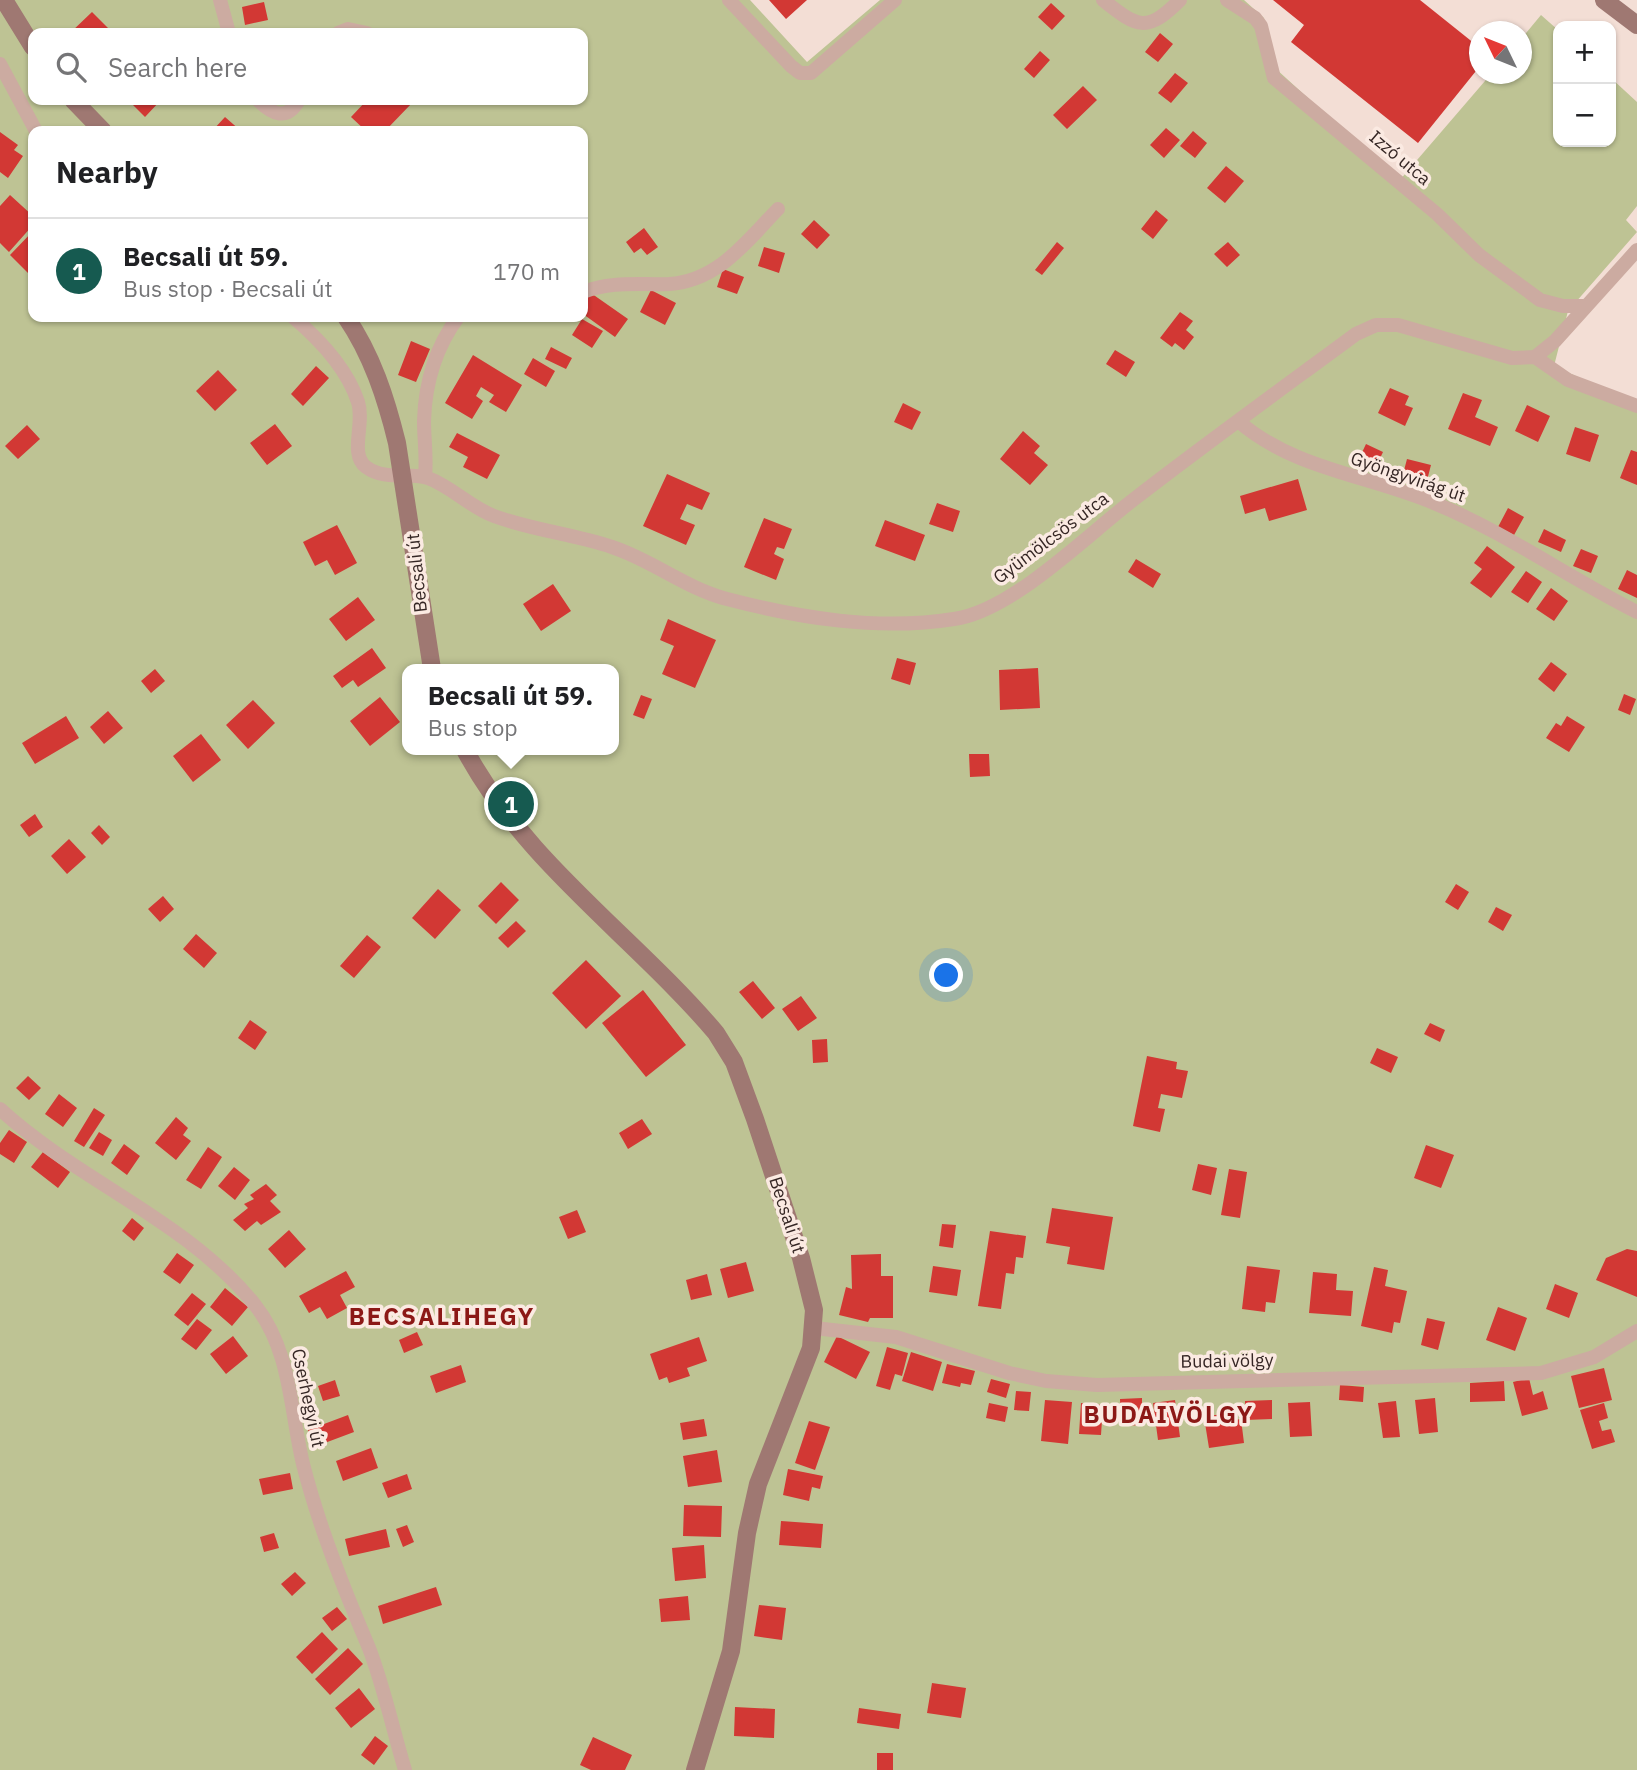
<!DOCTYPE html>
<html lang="en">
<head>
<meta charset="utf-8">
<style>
	:root { --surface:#fff; --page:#f6f6f6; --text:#202124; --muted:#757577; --line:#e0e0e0; --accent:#165a50 }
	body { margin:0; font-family:"IBM Plex Sans",sans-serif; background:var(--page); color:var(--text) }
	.controls { position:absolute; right:21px; top:21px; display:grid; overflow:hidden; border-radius:14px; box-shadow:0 2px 5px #0004 }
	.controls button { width:63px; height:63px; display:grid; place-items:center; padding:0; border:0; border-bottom:2px solid var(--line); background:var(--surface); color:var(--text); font:35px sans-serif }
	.compass { position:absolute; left:1469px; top:21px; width:63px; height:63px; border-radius:50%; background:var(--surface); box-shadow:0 2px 5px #0004; rotate:313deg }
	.you { position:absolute; left:947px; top:976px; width:24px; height:24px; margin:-18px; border:5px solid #fff; border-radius:50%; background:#1a73e8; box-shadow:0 0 0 10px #1a73e833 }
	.badge { display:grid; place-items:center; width:46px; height:46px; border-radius:50%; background:var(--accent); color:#fff; font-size:23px; font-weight:700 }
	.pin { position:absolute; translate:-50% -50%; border:4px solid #fff; box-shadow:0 2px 7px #0006 }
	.popup { position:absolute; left:402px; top:664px; width:217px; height:91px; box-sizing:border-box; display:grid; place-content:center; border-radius:14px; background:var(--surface); filter:drop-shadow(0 2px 5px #0005); font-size:23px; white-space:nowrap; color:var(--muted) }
	.popup b { font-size:26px; color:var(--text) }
	.popup::after { content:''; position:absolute; left:50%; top:100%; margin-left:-14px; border:14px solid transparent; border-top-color:var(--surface) }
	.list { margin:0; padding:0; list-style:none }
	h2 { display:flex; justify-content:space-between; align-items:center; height:91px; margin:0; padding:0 28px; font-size:30px }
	h2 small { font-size:23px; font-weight:400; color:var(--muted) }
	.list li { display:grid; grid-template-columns:46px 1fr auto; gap:21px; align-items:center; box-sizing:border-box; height:105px; padding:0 28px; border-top:2px solid var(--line) }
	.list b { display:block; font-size:26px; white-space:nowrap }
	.list p { margin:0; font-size:23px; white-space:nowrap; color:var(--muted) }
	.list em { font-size:23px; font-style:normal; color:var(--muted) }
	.icon { flex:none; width:38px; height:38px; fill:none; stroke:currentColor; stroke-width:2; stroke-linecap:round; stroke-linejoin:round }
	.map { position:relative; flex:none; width:1637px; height:1770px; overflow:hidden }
	.search { position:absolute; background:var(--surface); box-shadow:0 2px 5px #0004; left:28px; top:28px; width:560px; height:77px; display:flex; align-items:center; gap:18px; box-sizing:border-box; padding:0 24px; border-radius:14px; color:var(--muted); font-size:26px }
	.panel { position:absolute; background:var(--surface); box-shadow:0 2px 5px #0004; left:28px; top:126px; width:560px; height:196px; border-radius:14px }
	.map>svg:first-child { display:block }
	.green { fill:#bec394; fill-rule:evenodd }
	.building { fill:#d23834 }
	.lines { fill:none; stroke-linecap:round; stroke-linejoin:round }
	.minor { stroke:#ccaba1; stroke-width:14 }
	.secondary { stroke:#9f7872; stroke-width:18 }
	.labels { text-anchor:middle; stroke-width:7; stroke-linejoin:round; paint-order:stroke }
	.street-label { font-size:18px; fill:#352624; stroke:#fbeae2 }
	.district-label { font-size:24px; font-weight:bold; letter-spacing:2px; fill:#8c1816; stroke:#fbeae2 }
</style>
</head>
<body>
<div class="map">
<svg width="1637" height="1770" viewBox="0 0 1637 1770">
	<rect width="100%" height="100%" fill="#f3ded5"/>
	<path class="green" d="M0 0H750L807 62 880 0H1244L1264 18 1275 68 1399 181 1491 74H1522V38L1541 15 1558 30V142H1611V78L1637 102V206L1626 220 1637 232 1568 311 1554 366 1637 404V1770H0ZM33 33H583V100H33ZM33 131H583V317H33ZM408 669H614V750H408Z"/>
	<path class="building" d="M769 0H807L786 19Z
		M1273 0H1420L1480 48V66L1418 143 1291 42 1304 25Z
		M264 2 268 20 245 25 242 7Z
		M1051 3 1065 16 1052 30 1038 17Z
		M92 12 113 33H70Z
		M1160 33 1173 44 1158 62 1145 52Z
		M1040 51 1050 60 1034 78 1024 69Z
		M1175 73 1188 83 1171 103 1158 93Z
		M1083 86 1097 100 1067 129 1053 115Z
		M128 100H161L145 117Z
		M367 100H409L412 103 385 131H366L351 117Z
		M225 117 241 131H212Z
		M1166 128 1180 140 1164 158 1150 145Z
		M1193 131 1207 143 1195 158 1180 146Z
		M0 132 18 145 14 150 23 156 8 178 0 172Z
		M1226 166 1244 181 1225 203 1207 188Z
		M10 195 33 216V225L9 252 0 243V206Z
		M1156 210 1168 220 1153 239 1141 229Z
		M814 220 830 235 817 249 801 234Z
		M644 228 658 247 647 255 641 248 634 253 626 242Z
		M33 231V278L10 255Z
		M1057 242 1064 248 1042 275 1035 270Z
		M1228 242 1240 255 1227 267 1214 254Z
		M764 247 785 253 779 273 758 266Z
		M723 269 744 277 737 294 717 287Z
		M651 290 676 303 665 325 640 312Z
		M588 291 628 319 615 337 583 314V299Z
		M1180 312 1193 321 1186 330 1194 337 1184 350 1175 343 1172 347 1160 338Z
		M582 319 603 331 592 348 572 335Z
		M411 341 430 349 416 382 398 375Z
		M551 347 572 358 566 369 545 359Z
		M1115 350 1135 362 1126 377 1106 364Z
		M473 355 522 385 506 412 489 402 494 395 481 387 476 396 483 401 472 419 445 403Z
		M533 358 555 371 546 387 524 374Z
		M316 366 329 378 303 406 291 394Z
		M218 370 237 390 215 411 196 391Z
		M1390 388 1409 396 1405 405 1413 408 1405 426 1378 413Z
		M1463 393 1482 400 1475 417 1498 427 1490 446 1448 429Z
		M903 403 921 412 912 430 894 422Z
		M1527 405 1550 416 1538 442 1515 431Z
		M275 424 292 446 267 465 250 443Z
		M27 425 40 439 18 459 5 446Z
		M1575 427 1599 435 1590 462 1566 454Z
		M1023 431 1040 446 1034 453 1048 465 1030 485 1000 459Z
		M457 433 500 455 487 479 463 467 468 457 449 447Z
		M1366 444 1383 452 1374 471 1357 463Z
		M1631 450 1637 452V485L1620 478Z
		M1407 459 1431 465 1425 488 1401 482Z
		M667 474 710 493 702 510 687 504 680 519 695 525 686 545 643 526Z
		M1298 479 1307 510 1269 521 1265 508 1245 514 1240 496Z
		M1455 486 1468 493 1461 505 1449 498Z
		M937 503 960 511 953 532 929 524Z
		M1508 508 1524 517 1514 535 1498 527Z
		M764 518 792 529 784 549 777 547 774 554 784 559 776 580 744 567Z
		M885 520 925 535 915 561 875 546Z
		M337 525 357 563 335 575 327 560 315 566 303 542Z
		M1544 529 1566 540 1561 552 1538 542Z
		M1487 546 1515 567 1491 598 1470 583 1482 569 1474 563Z
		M1581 549 1598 556 1591 573 1573 566Z
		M1136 559 1161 574 1153 588 1128 572Z
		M1627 570 1637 575V598L1618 589Z
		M1526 571 1542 582 1528 603 1511 592Z
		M553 584 571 611 541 631 523 604Z
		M1551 588 1568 601 1554 621 1536 609Z
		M358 597 375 620 346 641 329 619Z
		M668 619 716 640 695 688 662 674 674 646 660 640Z
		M372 648 386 668 358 687 353 680 342 688 333 676Z
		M897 658 916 663 910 685 891 679Z
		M1551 662 1567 674 1554 692 1538 679Z
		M1038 668 1040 708 1000 710 999 670Z
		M155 669 165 681 151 693 141 681Z
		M1624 694 1636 699 1630 715 1618 710Z
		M641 695 652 699 644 719 633 715Z
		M380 697 400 722 370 746 350 721Z
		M253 700 275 723 248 749 226 725Z
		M108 711 123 728 104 744 90 727Z
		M66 716 79 738 35 764 22 743Z
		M1567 716 1585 727 1569 752 1546 738 1556 723 1561 726Z
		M201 734 221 760 193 782 173 756Z
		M969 754H989L990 776 970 777Z
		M35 814 43 827 29 837 20 825Z
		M99 825 110 837 102 845 91 833Z
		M69 839 86 857 67 874 51 856Z
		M501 882 519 900 496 924 478 906Z
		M1456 884 1469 892 1458 910 1445 902Z
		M438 889 461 910 435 939 412 918Z
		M163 896 174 909 160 922 148 909Z
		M1496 907 1512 915 1503 931 1488 922Z
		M516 921 526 931 508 948 498 938Z
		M196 934 217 953 204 968 183 949Z
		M367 935 381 947 354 978 340 966Z
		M586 960 621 996 586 1029 552 993Z
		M753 981 775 1008 762 1019 739 992Z
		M643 990 686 1045 646 1077 602 1023Z
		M801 996 817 1018 798 1031 782 1009Z
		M250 1020 267 1032 255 1050 238 1038Z
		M1430 1023 1445 1030 1440 1042 1424 1034Z
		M827 1039 828 1062 813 1063 812 1040Z
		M1377 1048 1398 1057 1391 1073 1370 1063Z
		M1147 1056 1177 1062 1176 1069 1188 1071 1182 1098 1161 1094 1158 1108 1165 1109 1160 1132 1133 1126Z
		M28 1076 41 1088 29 1100 16 1088Z
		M59 1094 77 1108 63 1127 45 1114Z
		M94 1108 105 1115 84 1147 74 1141Z
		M176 1117 188 1128 183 1135 191 1141 176 1160 155 1143Z
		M642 1119 652 1134 628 1149 619 1133Z
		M9 1130 27 1142 14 1163 0 1154V1143Z
		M99 1132 112 1140 103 1156 89 1148Z
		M124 1144 140 1156 127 1175 111 1163Z
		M1426 1145 1454 1155 1441 1188 1414 1178Z
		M208 1147 222 1157 201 1189 186 1180Z
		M43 1152 70 1172 58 1188 31 1167Z
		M1198 1164 1217 1168 1211 1195 1192 1190Z
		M234 1167 250 1180 235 1200 218 1186Z
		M1229 1169 1247 1172 1240 1218 1221 1215Z
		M266 1184 277 1195 270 1201 281 1212 261 1225 257 1221 245 1231 233 1220 248 1208 244 1204 254 1199 250 1195Z
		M1052 1208 1113 1217 1104 1270 1067 1264 1070 1247 1046 1243Z
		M577 1210 586 1232 568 1239 559 1217Z
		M132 1218 144 1228 134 1241 122 1231Z
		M942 1224 956 1225 953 1248 939 1246Z
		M289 1230 306 1249 285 1268 268 1249Z
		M990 1231 1026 1236 1023 1258 1016 1257 1014 1274 1006 1273 1001 1309 978 1306Z
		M1627 1249 1637 1251V1297L1596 1280 1606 1258Z
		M177 1253 194 1265 180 1284 163 1272Z
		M881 1254V1276H893V1318H870L868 1322 839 1315 846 1287 852 1289 851 1255Z
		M746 1262 754 1291 728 1298 720 1269Z
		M933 1266 961 1270 957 1296 929 1292Z
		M1247 1266 1280 1270 1275 1303 1266 1302 1265 1312 1242 1309Z
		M1374 1267 1388 1270 1385 1286 1407 1291 1400 1323 1394 1322 1392 1333 1361 1326Z
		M346 1271 355 1287 340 1295 347 1308 327 1319 320 1307 309 1313 299 1296Z
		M1313 1272 1337 1274 1336 1290 1353 1291 1351 1316 1309 1313Z
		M707 1274 712 1295 691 1300 686 1280Z
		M1555 1284 1578 1293 1569 1318 1546 1309Z
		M225 1288 248 1307 232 1326 210 1307Z
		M192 1293 206 1304 188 1326 174 1315Z
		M1498 1307 1527 1318 1515 1351 1486 1340Z
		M1427 1318 1445 1322 1438 1350 1421 1345Z
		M197 1319 212 1330 196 1350 181 1339Z
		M417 1332 423 1345 404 1353 399 1340Z
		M233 1336 248 1356 226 1374 210 1354Z
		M837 1336 870 1352 856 1379 824 1362Z
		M699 1337 707 1361 687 1368 690 1376 669 1383 667 1377 659 1380 650 1354Z
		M887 1347 908 1353 902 1376 895 1374 890 1390 876 1386Z
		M911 1352 942 1362 933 1391 902 1381Z
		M947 1364 975 1371 971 1385 961 1383 960 1387 942 1383Z
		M461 1365 466 1382 436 1393 430 1376Z
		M1604 1368 1612 1400 1579 1408 1571 1376Z
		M1529 1378 1533 1395 1543 1391 1548 1409 1522 1416 1513 1382Z
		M991 1379 1010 1384 1006 1398 987 1392Z
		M335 1380 340 1396 323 1401 318 1386Z
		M1504 1381 1505 1401 1470 1402V1383Z
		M1340 1385 1364 1387 1363 1402 1339 1400Z
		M1016 1391 1031 1392 1029 1411 1014 1410Z
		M1142 1398V1425L1121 1426 1120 1399Z
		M1435 1398 1438 1432 1419 1434 1415 1400Z
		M1045 1400 1072 1402 1068 1444 1041 1441Z
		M1175 1400 1180 1437 1158 1440 1153 1403Z
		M1272 1400V1419L1245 1420V1401Z
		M1396 1401 1400 1437 1383 1438 1378 1403Z
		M1310 1402 1312 1436 1290 1437 1288 1403Z
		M989 1403 1008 1407 1005 1422 986 1418Z
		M1081 1403 1103 1405 1101 1435 1079 1434Z
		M1604 1403 1608 1418 1599 1421 1602 1431 1611 1429 1615 1442 1592 1449 1580 1410Z
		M1221 1414 1222 1422 1241 1419 1244 1443 1209 1448 1204 1417Z
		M348 1415 354 1432 314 1447 308 1430Z
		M704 1419 707 1436 683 1440 680 1423Z
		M809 1421 830 1427 815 1470 795 1463Z
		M371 1448 378 1468 343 1481 336 1461Z
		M717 1450 722 1482 688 1487 683 1456Z
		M788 1469 823 1476 820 1489 812 1487 809 1501 783 1495Z
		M290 1473 293 1489 263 1495 259 1479Z
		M407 1474 412 1489 388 1498 382 1483Z
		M684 1505 722 1506 721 1537 683 1536Z
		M781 1521 823 1524 821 1548 779 1545Z
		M407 1525 414 1542 403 1547 396 1529Z
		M386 1529 390 1547 349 1556 345 1539Z
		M274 1533 279 1548 264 1552 260 1537Z
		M704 1545 706 1578 675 1581 672 1548Z
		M295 1572 306 1583 292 1596 281 1584Z
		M436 1587 442 1605 383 1624 378 1606Z
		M688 1596 690 1620 661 1622 659 1599Z
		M759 1605 786 1608 782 1640 754 1636Z
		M337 1607 347 1619 332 1631 322 1618Z
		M322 1632 338 1649 312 1674 296 1657Z
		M348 1648 363 1664 330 1695 315 1679Z
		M932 1683 966 1688 961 1718 927 1713Z
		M359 1688 375 1709 351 1728 335 1708Z
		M735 1707 775 1709 774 1738 734 1736Z
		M859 1708 901 1714 899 1729 857 1723Z
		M375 1736 388 1746 374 1765 361 1755Z
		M593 1737 632 1755 625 1770H591L580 1765Z
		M877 1753H893V1770H877Z"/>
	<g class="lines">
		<path class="minor" d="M220 0 229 33
			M729 0 791 66 800 73H811L895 0
			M1103 0C1138 28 1147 33 1180 0
			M1227 0 1255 18 1261 26 1274 78 1437 214 1479 255 1540 300 1563 306H1585
			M338 33 348 29 367 33
			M0 64 36 131
			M258 100C273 115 287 121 299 100
			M583 292C612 281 638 285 669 284 718 281 746 242 778 209
			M293 317C319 339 347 368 358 402 365 424 349 454 366 467 385 481 408 472 428 478 452 487 470 507 494 516 532 530 573 534 612 547 652 560 685 588 727 599 800 618 878 631 954 619 1012 611 1086 536 1133 500 1200 448 1269 398 1337 348L1356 334 1376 325H1398L1512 358 1535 357 1568 380 1637 406
			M1535 357 1555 341 1637 250
			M1238 421C1295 470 1368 475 1434 503 1505 532 1569 578 1637 612
			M425 477C427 458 424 440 424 421 425 384 436 347 458 317
			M0 1109C78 1181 187 1220 255 1305 291 1350 290 1410 303 1464 319 1527 344 1589 369 1648 384 1687 393 1730 405 1770
			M814 1328 896 1337 1009 1373 1046 1381 1097 1385 1541 1373 1594 1357 1637 1331"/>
		<path class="secondary" d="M4 0 33 47
			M1604 0 1637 25
			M73 100 103 131
			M346 317C372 355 386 398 397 443L432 669
			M465 750C526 864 634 936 716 1033L734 1062 755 1119 801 1258 814 1310 811 1348 758 1484 747 1533 731 1651 695 1770"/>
	</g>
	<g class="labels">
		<g class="street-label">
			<text transform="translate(1400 158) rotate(40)" y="6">Izzó utca</text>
			<text transform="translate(1408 477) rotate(19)" y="6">Gyöngyvirág út</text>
			<text transform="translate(1051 538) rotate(-37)" y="6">Gyümölcsös utca</text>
			<text transform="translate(417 573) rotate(-96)" y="6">Becsali út</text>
			<text transform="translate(787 1215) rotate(72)" y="6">Becsali út</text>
			<text transform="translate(1227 1361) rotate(-1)" y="6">Budai völgy</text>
			<text transform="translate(308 1398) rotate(78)" y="6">Cserhegyi út</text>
		</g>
		<g class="district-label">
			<text x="442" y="1325">BECSALIHEGY</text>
			<text x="1169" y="1423">BUDAIVÖLGY</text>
		</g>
	</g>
</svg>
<div class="controls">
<button>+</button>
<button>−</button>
</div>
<svg class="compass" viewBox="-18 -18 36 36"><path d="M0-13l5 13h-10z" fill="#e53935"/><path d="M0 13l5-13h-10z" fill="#757577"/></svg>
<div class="you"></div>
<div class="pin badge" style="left:511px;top:804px">1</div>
<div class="popup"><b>Becsali út 59.</b>Bus stop</div>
<div class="search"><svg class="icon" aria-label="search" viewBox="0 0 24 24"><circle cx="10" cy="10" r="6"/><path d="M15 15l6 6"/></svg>Search here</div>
<section class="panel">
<h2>Nearby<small></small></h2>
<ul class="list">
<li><span class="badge">1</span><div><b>Becsali út 59.</b><p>Bus stop · Becsali út</p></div><em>170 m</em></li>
</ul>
</section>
</div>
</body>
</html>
